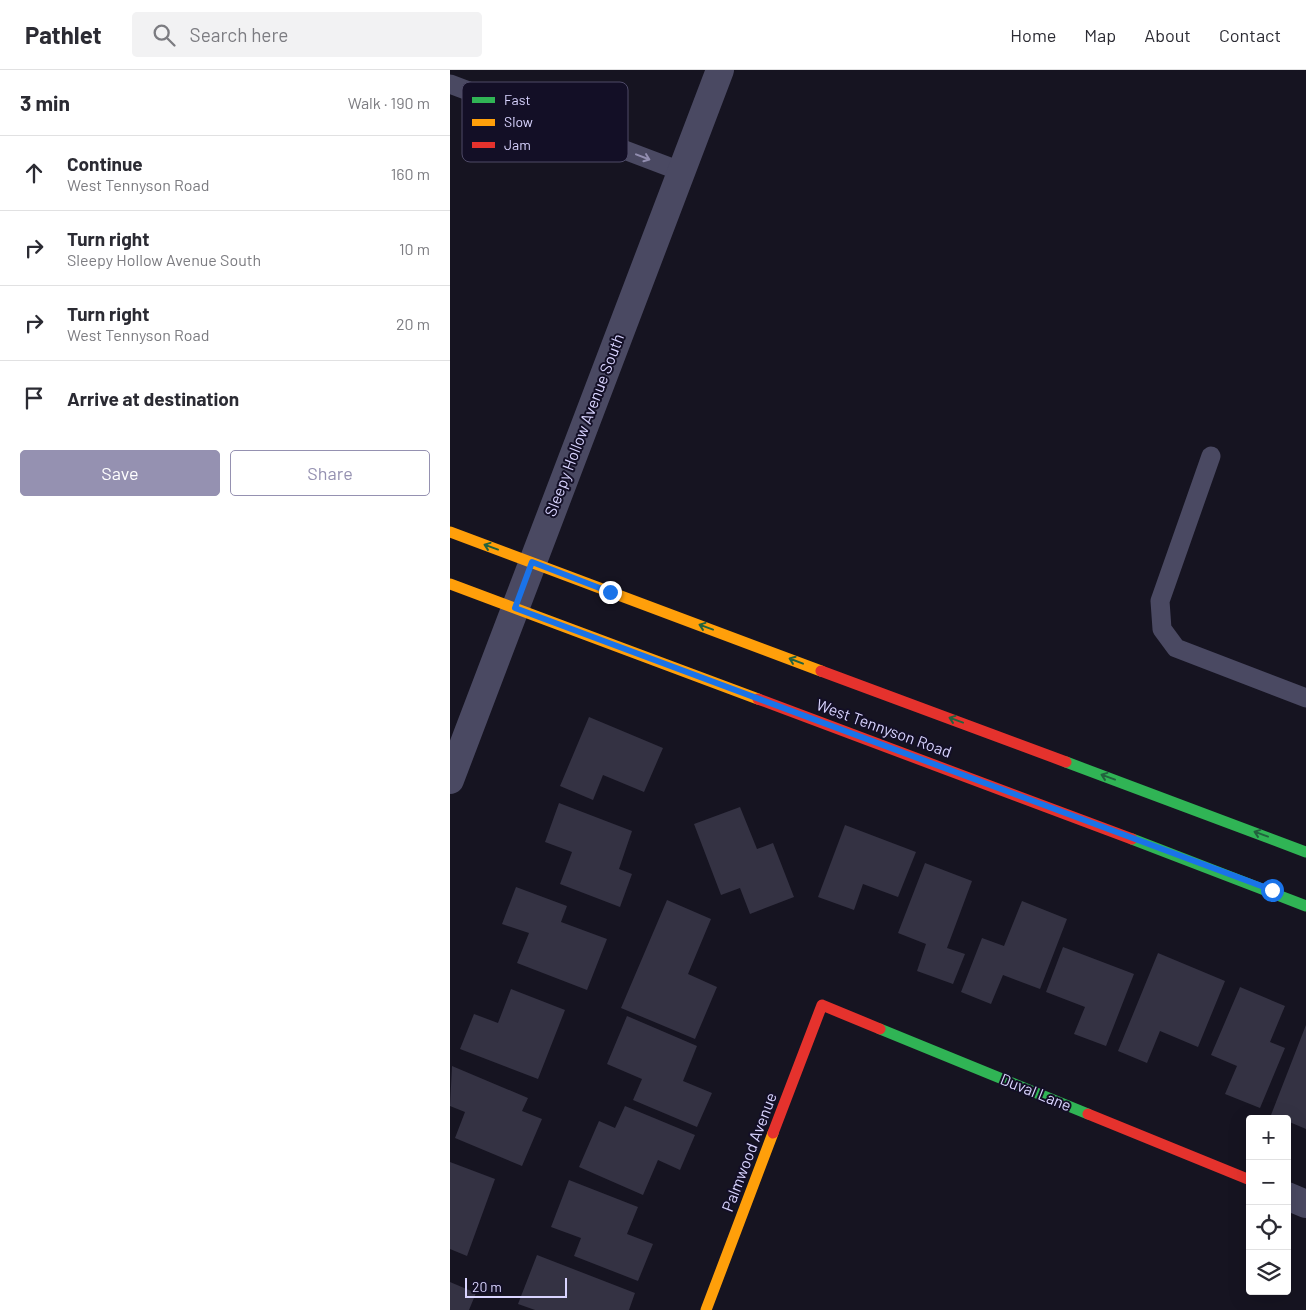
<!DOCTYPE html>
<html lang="en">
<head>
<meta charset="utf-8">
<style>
	:root { --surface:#fff; --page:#f2f2f3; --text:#2b2b33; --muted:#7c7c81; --line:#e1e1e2; --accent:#9591b1 }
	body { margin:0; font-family:Barlow,sans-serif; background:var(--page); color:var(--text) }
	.controls { position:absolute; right:15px; bottom:15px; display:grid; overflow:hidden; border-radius:5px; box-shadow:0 5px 20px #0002 }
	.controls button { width:45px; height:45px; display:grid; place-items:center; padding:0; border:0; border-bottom:1px solid var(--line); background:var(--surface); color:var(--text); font:25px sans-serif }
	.scale { position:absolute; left:15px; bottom:12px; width:102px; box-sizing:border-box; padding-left:5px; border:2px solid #d9d4ff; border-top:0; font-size:14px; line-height:18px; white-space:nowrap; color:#d9d4ff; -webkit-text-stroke:4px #130f26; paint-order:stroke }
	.stop { position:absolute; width:15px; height:15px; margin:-11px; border:4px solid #1a73e8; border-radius:50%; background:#fff }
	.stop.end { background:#1a73e8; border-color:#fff; box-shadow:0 1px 5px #0008 }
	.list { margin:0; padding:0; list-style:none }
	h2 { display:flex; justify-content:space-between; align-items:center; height:65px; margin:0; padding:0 20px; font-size:21px }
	h2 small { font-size:16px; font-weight:400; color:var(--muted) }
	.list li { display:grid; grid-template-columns:32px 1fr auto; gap:15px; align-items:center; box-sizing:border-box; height:75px; padding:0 20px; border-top:1px solid var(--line) }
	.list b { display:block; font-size:19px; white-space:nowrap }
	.list p { margin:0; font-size:16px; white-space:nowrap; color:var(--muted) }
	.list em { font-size:16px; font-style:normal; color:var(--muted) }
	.actions { display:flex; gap:10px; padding:15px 20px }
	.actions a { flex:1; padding:11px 0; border:1px solid var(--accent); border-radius:5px; text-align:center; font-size:18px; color:var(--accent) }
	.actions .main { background:var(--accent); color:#fff }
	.icon { flex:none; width:28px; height:28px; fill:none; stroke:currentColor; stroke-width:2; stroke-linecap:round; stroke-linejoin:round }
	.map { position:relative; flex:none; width:856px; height:1240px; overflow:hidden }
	header { display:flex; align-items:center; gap:30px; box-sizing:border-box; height:70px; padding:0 25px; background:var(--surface); border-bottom:1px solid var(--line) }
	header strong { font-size:24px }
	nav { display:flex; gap:28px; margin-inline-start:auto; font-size:18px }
	.search { width:350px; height:45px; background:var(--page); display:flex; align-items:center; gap:12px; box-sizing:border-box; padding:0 18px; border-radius:5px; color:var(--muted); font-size:19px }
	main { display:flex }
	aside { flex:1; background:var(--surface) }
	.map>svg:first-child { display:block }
	.building { fill:#343243 }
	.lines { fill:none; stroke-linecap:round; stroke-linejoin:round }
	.lane { stroke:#4a4962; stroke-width:19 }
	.street { stroke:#4a4962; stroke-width:28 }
	.fast { stroke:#30b455; stroke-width:11 }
	.slow { stroke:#ff9f0a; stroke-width:11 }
	.jam { stroke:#e5322d; stroke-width:11 }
	.oneway { stroke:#928eb0 }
	.oneway2 { stroke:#22623e }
	.route { stroke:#1a73e8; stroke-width:6 }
	.labels { text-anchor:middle; stroke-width:4; stroke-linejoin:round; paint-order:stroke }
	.street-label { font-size:16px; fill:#d9d4ff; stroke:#130f26 }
	.key { fill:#130f26; stroke:#4e4a67; stroke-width:1 }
	.key-label { font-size:14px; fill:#d9d4ff }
</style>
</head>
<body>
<header>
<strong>Pathlet</strong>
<div class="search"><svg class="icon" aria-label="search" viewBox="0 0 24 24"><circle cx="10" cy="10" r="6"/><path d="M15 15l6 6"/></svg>Search here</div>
<nav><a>Home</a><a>Map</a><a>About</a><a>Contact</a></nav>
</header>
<main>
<aside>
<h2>3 min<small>Walk · 190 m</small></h2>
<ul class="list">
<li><svg class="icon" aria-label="ahead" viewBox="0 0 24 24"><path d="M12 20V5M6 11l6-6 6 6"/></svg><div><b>Continue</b><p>West Tennyson Road</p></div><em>160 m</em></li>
<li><svg class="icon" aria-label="right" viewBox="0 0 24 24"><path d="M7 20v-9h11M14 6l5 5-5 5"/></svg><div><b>Turn right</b><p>Sleepy Hollow Avenue South</p></div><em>10 m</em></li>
<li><svg class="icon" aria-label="right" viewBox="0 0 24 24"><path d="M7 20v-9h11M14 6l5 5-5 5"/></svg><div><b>Turn right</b><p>West Tennyson Road</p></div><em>20 m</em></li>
<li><svg class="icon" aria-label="arrive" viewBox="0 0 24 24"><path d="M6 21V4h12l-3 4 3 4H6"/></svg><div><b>Arrive at destination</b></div></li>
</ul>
<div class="actions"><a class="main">Save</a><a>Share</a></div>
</aside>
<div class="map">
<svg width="856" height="1240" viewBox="0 0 856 1240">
	<rect width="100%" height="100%" fill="#161421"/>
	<path class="building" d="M139 647 213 678 194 722 153 705 143 730 110 716Z
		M109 733 182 761 169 799 182 804 170 837 110 814 122 782 95 772Z
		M290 737 307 779 323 773 344 827 300 844 290 818 271 825 244 754Z
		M395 755 466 782 448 827 413 814 404 840 368 827Z
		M475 793 522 811 497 878 515 884 503 914 467 901 476 874 448 863Z
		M66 817 117 836 111 852 157 869 137 920 67 893 79 863 52 854Z
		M217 830 261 849 238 904 267 917 245 969 171 938Z
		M572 831 617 849 590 919 553 905 541 934 511 922 532 868 554 876Z
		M613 877 684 904 656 976 624 964 635 937 596 922Z
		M708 883 775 911 748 977 710 961 697 993 668 981Z
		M790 917 835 936 820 972 835 978 810 1038 775 1024 787 996 761 985Z
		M61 919 115 940 88 1009 10 979 24 944 48 953Z
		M177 946 247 976 233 1011 262 1023 247 1057 183 1030 192 1009 157 994Z
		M856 955V1059L837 1051V1049L821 1045Z
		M2 996 78 1028 72 1041 92 1049 72 1096 5 1068 15 1042 0 1036Z
		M175 1036 245 1065 230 1100 208 1090 193 1125 129 1097 149 1051 165 1058Z
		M0 1092 45 1109 17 1186 0 1179Z
		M119 1110 188 1137 177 1164 203 1174 188 1211 124 1186 131 1168 101 1157Z
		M87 1185 185 1223 179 1240H85L68 1234Z
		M0 1212 26 1223 19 1240H0Z"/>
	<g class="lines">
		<path class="lane" d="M0 14 230 101
			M761 386 710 531 712 559 726 578 856 628"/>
		<path class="street" d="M0 710 270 0
			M837 1126 856 1134"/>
		<path class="fast" d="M616 692 856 782
			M682 769 856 836
			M430 959 638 1044"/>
		<path class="slow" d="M0 462 371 601
			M0 514 308 629
			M256 1240 323 1063"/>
		<path class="jam" d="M371 601 616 692
			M308 629 682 769
			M638 1044 800 1110
			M323 1063 372 935 430 959"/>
	</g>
	<defs><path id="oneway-shaft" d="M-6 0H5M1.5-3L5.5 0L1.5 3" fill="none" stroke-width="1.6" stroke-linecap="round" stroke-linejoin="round" transform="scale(1.25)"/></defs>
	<use class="oneway" href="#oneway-shaft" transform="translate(193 87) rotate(21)"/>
	<g class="oneway2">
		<use href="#oneway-shaft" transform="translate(41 477) rotate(-160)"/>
		<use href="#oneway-shaft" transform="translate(256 557) rotate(-160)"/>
		<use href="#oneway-shaft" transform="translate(346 591) rotate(-159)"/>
		<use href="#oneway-shaft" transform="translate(506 650) rotate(-160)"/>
		<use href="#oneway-shaft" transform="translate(658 707) rotate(-160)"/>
		<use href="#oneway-shaft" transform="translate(811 764) rotate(-160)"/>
	</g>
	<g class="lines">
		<path class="route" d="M160 522 82 492 65 538 822 820"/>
	</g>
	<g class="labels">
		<g class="street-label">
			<text transform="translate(134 355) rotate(-69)" y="6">Sleepy Hollow Avenue South</text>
			<text transform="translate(434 658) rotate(20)" y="6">West Tennyson Road</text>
			<text transform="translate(586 1022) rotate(22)" y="6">Duval Lane</text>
			<text transform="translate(299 1082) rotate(-69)" y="6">Palmwood Avenue</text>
		</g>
	</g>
	<rect x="12" y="12" width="166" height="80" rx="8" class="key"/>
	<rect x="22" y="27" width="23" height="6" fill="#30b455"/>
	<rect x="22" y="49" width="23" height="7" fill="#ff9f0a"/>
	<rect x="22" y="72" width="23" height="6" fill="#e5322d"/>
	<g class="key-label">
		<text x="54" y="35">Fast</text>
		<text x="54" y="57">Slow</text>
		<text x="54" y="80">Jam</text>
	</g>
</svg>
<div class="controls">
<button>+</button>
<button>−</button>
<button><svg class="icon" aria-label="locate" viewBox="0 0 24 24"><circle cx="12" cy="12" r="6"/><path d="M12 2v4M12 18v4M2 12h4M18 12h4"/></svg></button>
<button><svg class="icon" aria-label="layers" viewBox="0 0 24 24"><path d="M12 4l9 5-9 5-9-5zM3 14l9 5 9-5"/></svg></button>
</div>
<div class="scale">20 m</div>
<div class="stop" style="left:822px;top:820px"></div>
<div class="stop end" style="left:160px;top:522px"></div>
</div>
</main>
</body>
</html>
